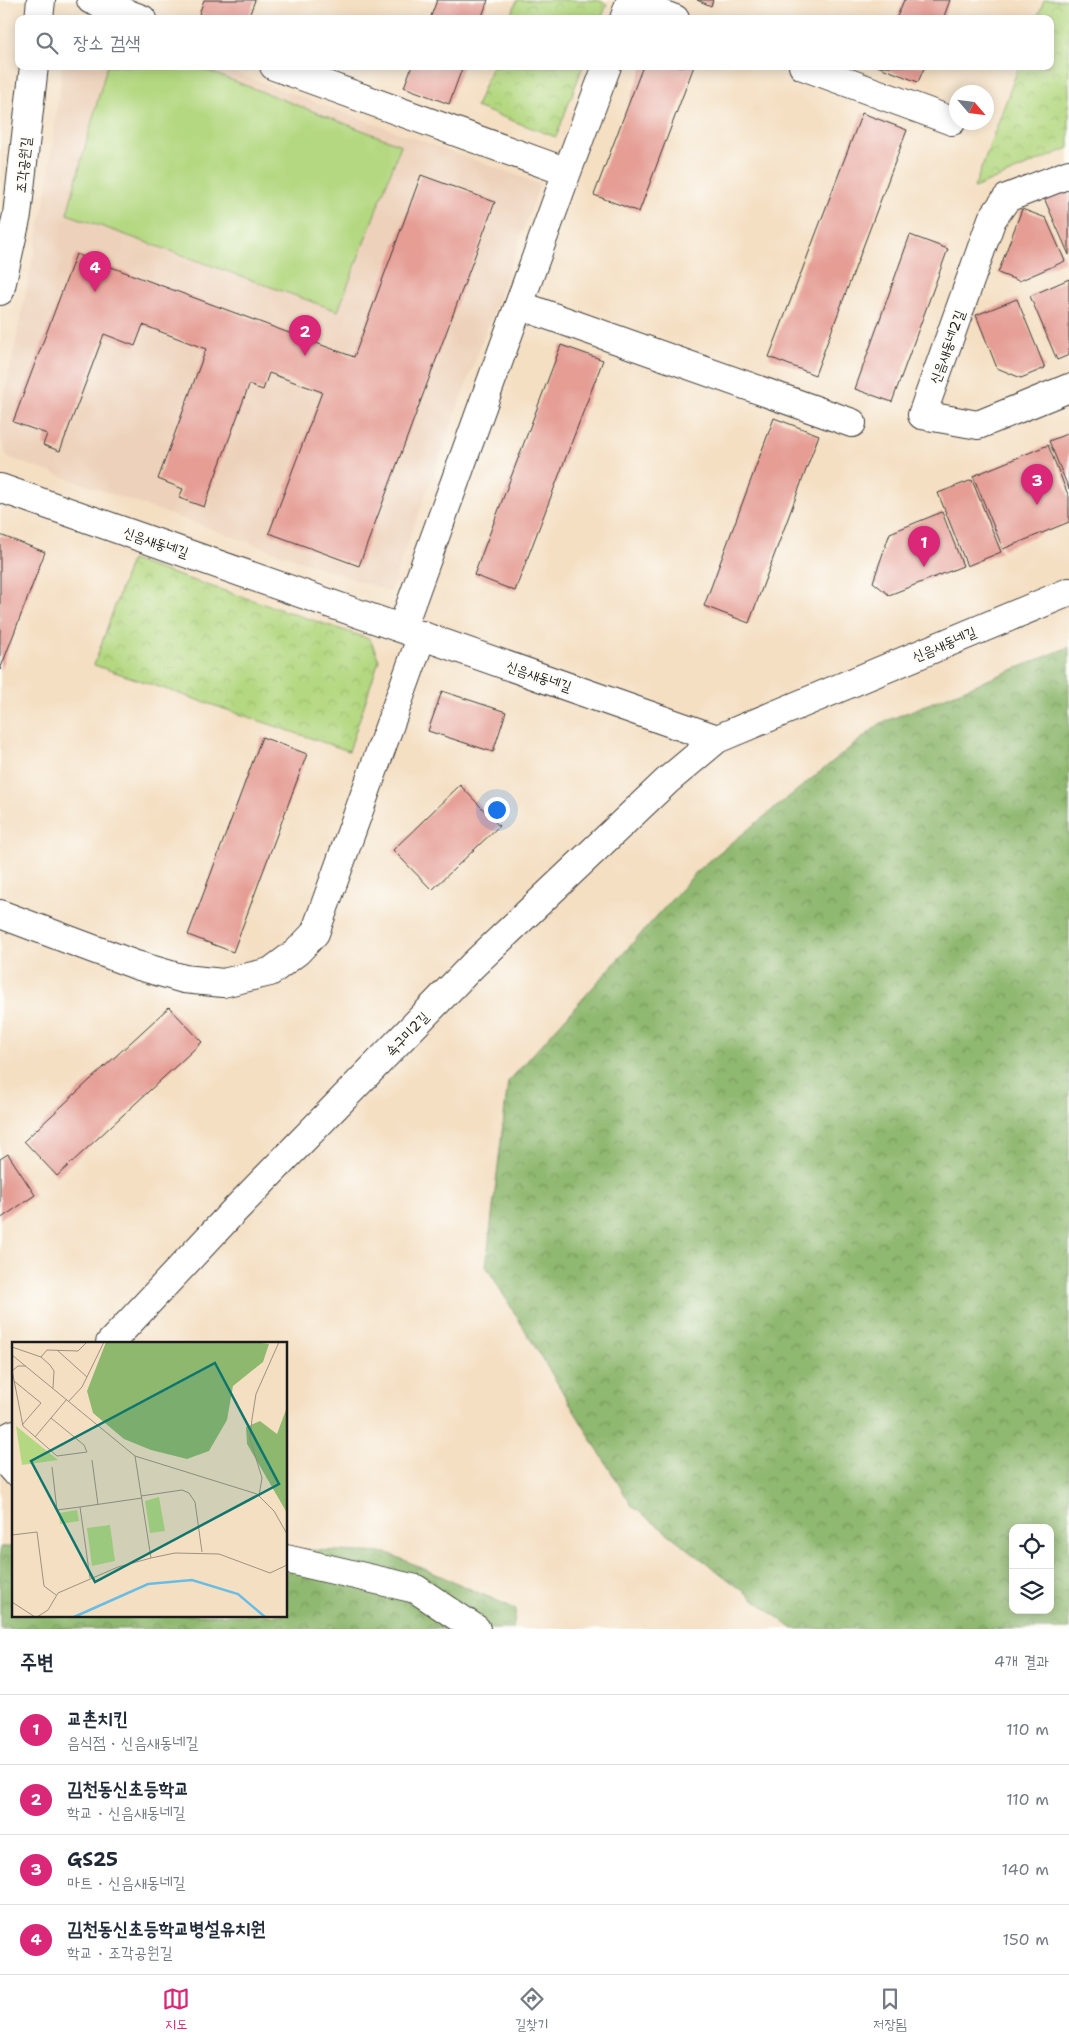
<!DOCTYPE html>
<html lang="ko">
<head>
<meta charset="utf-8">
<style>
	:root { --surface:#fff; --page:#f2f2f3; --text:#1f2937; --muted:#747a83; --line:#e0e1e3; --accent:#db2777 }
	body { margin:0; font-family:"Shantell Sans","Poor Story",sans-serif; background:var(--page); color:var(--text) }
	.controls { position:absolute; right:15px; bottom:15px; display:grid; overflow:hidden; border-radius:10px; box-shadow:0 2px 12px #0003 }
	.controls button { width:45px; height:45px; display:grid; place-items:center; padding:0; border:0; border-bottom:1px solid var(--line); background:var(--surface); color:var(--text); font:25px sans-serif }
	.compass { position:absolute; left:949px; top:85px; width:45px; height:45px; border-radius:50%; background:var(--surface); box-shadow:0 2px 12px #0003; rotate:118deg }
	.you { position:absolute; left:496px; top:809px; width:18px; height:18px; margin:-12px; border:4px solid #fff; border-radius:50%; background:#1a73e8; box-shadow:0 0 0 8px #1a73e833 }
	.badge { display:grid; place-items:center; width:32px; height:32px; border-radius:50%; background:var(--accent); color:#fff; font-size:16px; font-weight:700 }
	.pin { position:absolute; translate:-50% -41px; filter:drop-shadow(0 1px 2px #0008) }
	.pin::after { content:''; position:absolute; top:26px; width:18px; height:15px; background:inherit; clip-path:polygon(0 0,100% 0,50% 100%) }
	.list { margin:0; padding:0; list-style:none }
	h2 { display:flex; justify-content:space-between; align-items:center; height:65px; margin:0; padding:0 20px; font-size:21px }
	h2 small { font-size:16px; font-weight:400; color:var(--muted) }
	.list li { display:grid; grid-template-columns:32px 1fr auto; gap:15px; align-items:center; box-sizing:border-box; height:70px; padding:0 20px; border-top:1px solid var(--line) }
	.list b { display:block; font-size:19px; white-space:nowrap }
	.list p { margin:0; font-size:16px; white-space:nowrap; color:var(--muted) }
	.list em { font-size:16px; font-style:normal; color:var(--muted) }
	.icon { flex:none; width:28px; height:28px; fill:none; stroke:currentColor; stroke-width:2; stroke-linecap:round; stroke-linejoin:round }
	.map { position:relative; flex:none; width:1069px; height:1629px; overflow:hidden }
	.search { position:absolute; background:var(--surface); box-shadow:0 2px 12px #0003; left:15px; right:15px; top:15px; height:55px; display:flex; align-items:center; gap:12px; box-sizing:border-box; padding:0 18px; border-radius:10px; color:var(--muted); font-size:19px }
	.sheet { height:345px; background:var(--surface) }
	nav { display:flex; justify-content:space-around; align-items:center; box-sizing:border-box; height:70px; border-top:1px solid var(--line); background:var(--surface); font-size:14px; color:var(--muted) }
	nav a { display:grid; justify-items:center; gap:2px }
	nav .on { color:var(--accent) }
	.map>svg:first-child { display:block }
	.built { fill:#edd1ba }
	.grass { fill:#b4d881; stroke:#687a4e }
	.forest { fill:url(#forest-crowns); stroke:#566a46; fill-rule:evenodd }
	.park { fill:url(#park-crowns); stroke:#687a4e }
	.building { fill:#e59d94 }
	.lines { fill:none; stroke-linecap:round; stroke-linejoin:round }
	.minor-casing { stroke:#3c3935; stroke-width:30 }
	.minor { stroke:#fff; stroke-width:28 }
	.labels { text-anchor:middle; stroke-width:4.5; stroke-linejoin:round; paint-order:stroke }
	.street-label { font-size:14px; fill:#1c1c1c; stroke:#fdfcf7 }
	.inset-river { fill:none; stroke:#69bde5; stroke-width:2.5 }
	.inset-road { fill:none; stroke:#9e9180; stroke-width:1 }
	.view { fill:#0f766e; fill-opacity:0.15; stroke:#0f766e; stroke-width:2.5 }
	.inset-edge { fill:none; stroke:#1c1c1c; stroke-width:2.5 }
</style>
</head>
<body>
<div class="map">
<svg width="1069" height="1629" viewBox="0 0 1069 1629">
	<defs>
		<pattern id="forest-crowns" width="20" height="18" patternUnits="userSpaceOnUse" patternTransform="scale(1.25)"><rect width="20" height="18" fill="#8fb86f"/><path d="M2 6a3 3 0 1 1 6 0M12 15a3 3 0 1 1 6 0" fill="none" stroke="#74955a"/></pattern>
		<pattern id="park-crowns" width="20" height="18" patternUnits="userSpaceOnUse" patternTransform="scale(1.25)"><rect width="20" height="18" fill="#b4d881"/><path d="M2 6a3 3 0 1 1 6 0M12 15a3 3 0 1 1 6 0" fill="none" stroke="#9ab96f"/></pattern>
	</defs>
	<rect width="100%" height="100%" fill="#fdfcf7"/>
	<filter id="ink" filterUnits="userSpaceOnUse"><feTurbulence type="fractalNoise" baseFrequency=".02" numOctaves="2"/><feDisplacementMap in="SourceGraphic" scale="10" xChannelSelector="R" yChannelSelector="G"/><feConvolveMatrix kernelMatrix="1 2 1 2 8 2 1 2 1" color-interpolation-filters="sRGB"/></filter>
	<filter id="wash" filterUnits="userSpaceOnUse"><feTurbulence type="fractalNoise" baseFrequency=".0096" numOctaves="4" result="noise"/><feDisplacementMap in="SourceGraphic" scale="20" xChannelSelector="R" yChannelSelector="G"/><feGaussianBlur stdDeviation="1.12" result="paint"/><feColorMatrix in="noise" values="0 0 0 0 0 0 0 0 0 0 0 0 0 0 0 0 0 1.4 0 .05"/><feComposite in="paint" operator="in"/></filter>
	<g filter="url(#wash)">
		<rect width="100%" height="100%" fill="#f4dfc3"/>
		<path class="built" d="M62 66H217L540 184 390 592 7 457 0 437V416L46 195Z"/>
		<path class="grass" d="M107 66H195L401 145 338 311 67 214Z"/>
		<path class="forest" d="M1069 647V1629H793L632 1506 486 1266 508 1082 700 868 881 723ZM1013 1528H1050V1610H1013Z
			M0 1547H14V1615H286V1549L388 1553 516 1609 513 1629H0Z"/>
		<path class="park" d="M517 0H597L607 4 601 19H510Z
			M1044 0H1069V148L974 188 1019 66H1050V19H1037Z
			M492 66H583L556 137 476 107Z
			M131 560 370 639 379 660 349 751 94 665Z"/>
		<g id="blocks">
			<path class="building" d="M204 0H255L248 19H211L199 14Z
				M437 0H488L481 19H430Z
				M697 0H713L711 6Z
				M904 0H950L943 19H896Z
				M412 66H463L449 104 404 87Z
				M643 66H694L639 212 594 195Z
				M877 66H925L918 82Z
				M862 113 907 130 815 375 769 357Z
				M421 175 495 202 359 566 269 533 322 392 269 373 263 390 249 385 204 507 179 498 183 489 158 479 206 349 143 325 135 346 104 334 60 451 43 445 47 434 13 422 76 254 354 357Z
				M1069 187V255L1044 198Z
				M1022 209 1046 218 1065 261 1019 281 998 273Z
				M910 235 948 249 892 402 855 389Z
				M1069 279V355L1057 360 1030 296Z
				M1017 299 1045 368 1021 378 997 368 976 315Z
				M561 345 603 360 515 591 474 575Z
				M774 418 819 435 749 623 704 606Z
				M1069 433V489L1049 441Z
				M1048 445 1069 497V522L1003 549 973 476Z
				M972 480 1001 552 967 566 938 493Z
				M942 512 963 566 889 595 873 582 890 533Z
				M0 535 45 552 0 670Z
				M442 691 506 712 493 752 428 731Z
				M262 737 307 754 233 952 188 935Z
				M460 785 499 826 432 890 393 850Z
				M169 1007 202 1042 57 1176 24 1141Z
				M8 1154 35 1195 0 1219V1159Z"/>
		</g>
	</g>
	<g filter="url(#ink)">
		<use href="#blocks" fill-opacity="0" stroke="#3c3935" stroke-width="1"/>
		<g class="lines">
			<g class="minor-casing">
				<path id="minor" d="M91 0 142 19
					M39 19 41 0
					M624 19 630 2 675 19
					M274 66 567 172 402 628
					M803 66 952 121
					M567 172 607 66
					M1069 174 1007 198 992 219 922 415 978 425 1069 388
					M0 291 17 215 34 66
					M519 305 852 423
					M0 488 717 739
					M0 914 136 965 184 979 223 983 270 972 297 952 315 933 422 635
					M110 1343 232 1213 473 965 667 781 717 739 1069 592
					M0 1441 14 1434
					M0 1455 14 1471
					M286 1559 416 1589 476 1629"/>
			</g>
			<use href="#minor" class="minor"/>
		</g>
	</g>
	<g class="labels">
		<g class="street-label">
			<text transform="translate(23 165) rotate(-84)" y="5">조각공원길</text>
			<text transform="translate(947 347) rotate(-70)" y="5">신음새동네2길</text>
			<text transform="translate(156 542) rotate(19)" y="5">신음새동네길</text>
			<text transform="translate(944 644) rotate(-23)" y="5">신음새동네길</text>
			<text transform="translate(539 676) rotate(19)" y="5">신음새동네길</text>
			<text transform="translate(407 1034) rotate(-46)" y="5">속구미2길</text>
		</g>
	</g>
	<g transform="translate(12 1342)">
		<rect width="275" height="275" fill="#f4dfc3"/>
		<path d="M98 183 103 219 80 224 75 186Z" fill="#b4d881"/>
		<path d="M94 0H242L257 2 251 20 221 44 215 78 197 109 175 117 139 108 112 97 81 71 75 49ZM275 65V171L235 102 234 85 248 79 265 92Z" fill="#8fb86f"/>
		<path d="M4 84 46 118 10 123ZM147 155 153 189 138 191 133 159ZM65 168 67 179 48 182 47 171Z" fill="#b4d881"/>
		<path class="inset-river" d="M62 275 136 242 180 238 226 252 253 275"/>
		<path class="inset-road" d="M0 5 29 15 38 23 42 29 41 46M45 8 75 35M0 13 123 114 245 152 262 169 275 192M29 15 35 8 66 9 75 0M0 28 11 84 45 114 75 110 72 103 39 76M0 29 6 24H14M2 39 29 61 10 83M57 59 70 45 92 0M23 95 55 57M123 114 139 216M80 118 86 163M40 125 45 168 68 165M129 154 170 148 177 151 183 160 190 210M247 154 250 136 238 97 240 77 244 52 267 0M0 193 25 190 32 244 44 253M78 236 68 165 130 156M0 260 23 275M25 275 36 268 46 251 106 225 139 216 163 211 207 212 258 231 275 223"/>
		<path class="view" d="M203 21 267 142 83 240 19 119Z"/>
		<rect width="275" height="275" class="inset-edge"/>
	</g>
</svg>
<div class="controls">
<button><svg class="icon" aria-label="locate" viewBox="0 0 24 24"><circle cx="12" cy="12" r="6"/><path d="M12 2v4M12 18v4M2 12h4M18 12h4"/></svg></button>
<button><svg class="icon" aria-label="layers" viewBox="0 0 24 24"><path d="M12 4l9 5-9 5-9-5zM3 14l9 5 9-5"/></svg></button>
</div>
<svg class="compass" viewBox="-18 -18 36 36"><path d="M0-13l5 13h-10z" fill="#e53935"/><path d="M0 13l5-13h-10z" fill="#747a83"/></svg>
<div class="you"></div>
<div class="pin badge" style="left:924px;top:567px">1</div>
<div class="pin badge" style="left:305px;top:356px">2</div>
<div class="pin badge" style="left:1037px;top:505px">3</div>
<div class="pin badge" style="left:95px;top:292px">4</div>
<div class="search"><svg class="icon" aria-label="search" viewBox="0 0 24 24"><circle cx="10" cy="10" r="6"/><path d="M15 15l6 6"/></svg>장소 검색</div>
</div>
<section class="sheet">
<h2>주변<small>4개 결과</small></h2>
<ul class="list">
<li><span class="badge">1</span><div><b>교촌치킨</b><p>음식점 · 신음새동네길</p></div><em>110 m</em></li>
<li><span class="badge">2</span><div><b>김천동신초등학교</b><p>학교 · 신음새동네길</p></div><em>110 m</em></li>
<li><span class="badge">3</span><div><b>GS25</b><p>마트 · 신음새동네길</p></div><em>140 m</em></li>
<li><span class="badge">4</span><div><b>김천동신초등학교병설유치원</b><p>학교 · 조각공원길</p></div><em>150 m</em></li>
</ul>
</section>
<nav>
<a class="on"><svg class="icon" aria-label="map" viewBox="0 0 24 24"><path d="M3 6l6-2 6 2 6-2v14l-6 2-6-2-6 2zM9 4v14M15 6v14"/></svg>지도</a>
<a><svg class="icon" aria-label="directions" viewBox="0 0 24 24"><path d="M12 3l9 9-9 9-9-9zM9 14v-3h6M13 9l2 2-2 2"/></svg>길찾기</a>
<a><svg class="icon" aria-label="saved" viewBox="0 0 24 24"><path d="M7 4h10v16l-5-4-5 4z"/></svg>저장됨</a>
</nav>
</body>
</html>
